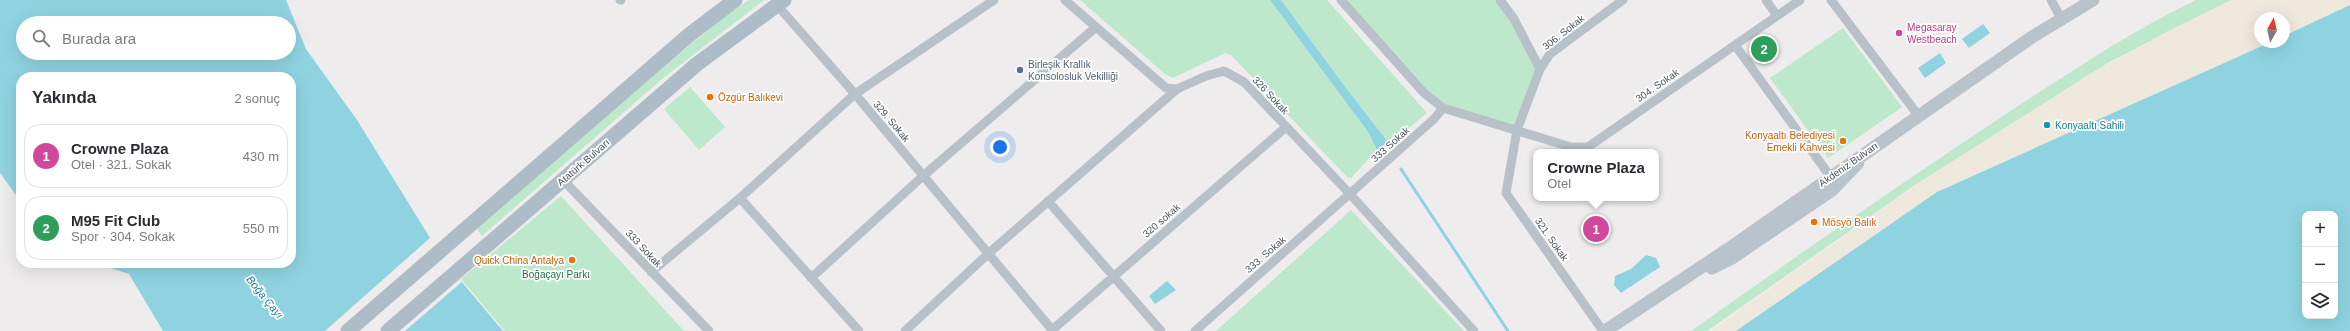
<!DOCTYPE html>
<html lang="tr">
<head>
<meta charset="utf-8">
<style>
	:root { --surface:#fff; --page:#f2f2f3; --text:#2b2b33; --muted:#7c7c81; --line:#e1e1e2; --accent:#7c3aed }
	body { margin:0; font-family:Helvetica,sans-serif; background:var(--page); color:var(--text) }
	.controls { position:absolute; right:12px; bottom:12px; display:grid; overflow:hidden; border-radius:8px; box-shadow:0 4px 16px #0002 }
	.controls button { width:36px; height:36px; display:grid; place-items:center; padding:0; border:0; border-bottom:1px solid var(--line); background:var(--surface); color:var(--text); font:20px sans-serif }
	.compass { position:absolute; left:2254px; top:12px; width:36px; height:36px; border-radius:50%; background:var(--surface); box-shadow:0 4px 16px #0002; rotate:8deg }
	.you { position:absolute; left:1000px; top:147px; width:14px; height:14px; margin:-10px; border:3px solid #fff; border-radius:50%; background:#1a73e8; box-shadow:0 0 0 6px #1a73e833 }
	.badge { display:grid; place-items:center; width:26px; height:26px; border-radius:50%; background:var(--accent); color:#fff; font-size:13px; font-weight:700 }
	.pin { position:absolute; translate:-50% -50%; border:2px solid #fff; box-shadow:0 1px 4px #0006 }
	.popup { position:absolute; left:1533px; top:149px; width:126px; height:52px; box-sizing:border-box; display:grid; place-content:center; border-radius:8px; background:var(--surface); filter:drop-shadow(0 1px 3px #0005); font-size:13px; white-space:nowrap; color:var(--muted) }
	.popup b { font-size:15px; color:var(--text) }
	.popup::after { content:''; position:absolute; left:50%; top:100%; margin-left:-8px; border:8px solid transparent; border-top-color:var(--surface) }
	.list { margin:0; padding:0; list-style:none }
	h2 { display:flex; justify-content:space-between; align-items:center; height:52px; margin:0; padding:0 16px; font-size:17px }
	h2 small { font-size:13px; font-weight:400; color:var(--muted) }
	.list li { display:grid; grid-template-columns:26px 1fr auto; gap:12px; align-items:center; box-sizing:border-box; height:64px; margin:0 8px 8px; padding:0 8px; border:1px solid var(--line); border-radius:16px }
	.list b { display:block; font-size:15px; white-space:nowrap }
	.list p { margin:0; font-size:13px; white-space:nowrap; color:var(--muted) }
	.list em { font-size:13px; font-style:normal; color:var(--muted) }
	.icon { flex:none; width:22px; height:22px; fill:none; stroke:currentColor; stroke-width:2; stroke-linecap:round; stroke-linejoin:round }
	.map { position:relative; flex:none; width:2350px; height:331px; overflow:hidden }
	.search { position:absolute; background:var(--surface); box-shadow:0 4px 16px #0002; left:16px; top:16px; width:280px; height:44px; display:flex; align-items:center; gap:10px; box-sizing:border-box; padding:0 14px; border-radius:22px; color:var(--muted); font-size:15px }
	.panel { position:absolute; background:var(--surface); box-shadow:0 4px 16px #0002; left:16px; top:72px; width:280px; height:196px; border-radius:16px }
	.map>svg:first-child { display:block }
	.green { fill:#bee8cc }
	.sand { fill:#efe8dd }
	.water { fill:#8fd3e0; fill-rule:evenodd }
	.pier { fill:#eeecec }
	.lines { fill:none; stroke-linecap:round; stroke-linejoin:round }
	.stream { stroke:#8fd3e0; stroke-width:3 }
	.minor { stroke:#b8c1c7; stroke-width:9 }
	.secondary { stroke:#b9c3cc; stroke-width:13 }
	.primary { stroke:#aebcc8; stroke-width:15 }
	.hotel-dot { fill:#d1479c; stroke:#fff; stroke-width:1.5 }
	.service-dot { fill:#5c6f8a; stroke:#fff; stroke-width:1.5 }
	.food-dot { fill:#e8710a; stroke:#fff; stroke-width:1.5 }
	.culture-dot { fill:#0f9aa8; stroke:#fff; stroke-width:1.5 }
	.labels { text-anchor:middle; stroke-width:3.5; stroke-linejoin:round; paint-order:stroke }
	.hotel-label { font-size:10px; fill:#b23c85; stroke:#fff; text-anchor:start }
	.street-label { font-size:10px; fill:#464f57; stroke:#fff }
	.service-label { font-size:10px; fill:#4e5e75; stroke:#fff; text-anchor:start }
	.food-label { font-size:10px; fill:#c56008; stroke:#fff; text-anchor:start }
	.culture-label { font-size:10px; fill:#0d838f; stroke:#fff; text-anchor:start }
	.park-label { font-size:10px; fill:#206f44; stroke:#fff }
	.water-label { font-size:11px; font-style:italic; fill:#1c8094; stroke:#fff }
</style>
</head>
<body>
<div class="map">
<svg width="2350" height="331" viewBox="0 0 2350 331">
	<rect width="100%" height="100%" fill="#eeecec"/>
	<path class="green" d="M749 0H764L662 79 482 236 476 227 630 94 724 17Z
		M1080 0H1270L1368 132 1377 150 1351 178H1348L1231 55 1225 53 1173 78 1165 74Z
		M1281 0H1327L1427 113 1396 139 1388 142 1346 88Z
		M1341 0H1499L1540 69 1517 130 1443 108Z
		M2196 0H2234L2111 61 1915 185 1707 331H1691C1795 257 1900 184 2006 114 2068 74 2129 32 2196 0Z
		M1843 28 1902 107 1828 158 1770 78Z
		M690 87 725 127 699 150 664 109Z
		M561 196 684 331H505L461 279Z
		M1351 210 1464 331H1216Z"/>
	<path class="sand" d="M2231 0H2350V5L2284 36V18H2260V42H2271L1937 192 1736 331H1711L1928 177 2090 74 2168 31Z"/>
	<path class="water" d="M0 0H286L306 49 357 120 445 262 503 331H163L129 274 95 263H291V77H21V202L0 173ZM23 23H289V53H23Z
		M1270 0H1281L1346 88 1388 142 1377 150 1368 132Z
		M2350 5V331H1736L1937 192 2271 42H2284V36ZM2305 214H2335V316H2305Z
		M1983 24 1990 33 1969 48 1962 39Z
		M1940 53 1946 63 1925 78 1918 68Z
		M1646 255 1656 258 1660 267 1621 293 1614 285 1615 276 1631 269Z
		M1167 281 1176 290 1155 304 1149 296Z"/>
	<path class="pier" d="M431 237 446 261 463 281 405 331H325Z"/>
	<g class="lines">
		<path class="stream" d="M1401 169 1508 331"/>
		<path class="minor" d="M620 0H621
			M1065 0 1166 88 1177 89 1206 76 1224 71 1244 82 1350 194 1474 331
			M1341 0 1424 93 1443 108 1571 147H1588L1800 0
			M1500 0 1514 19 1540 69
			M1766 0 1777 16
			M1831 0 1918 115
			M2051 0 2061 18
			M777 5 855 94 1053 331
			M1735 45 1830 176
			M563 180 709 331
			M740 198 859 331
			M1048 201 1161 331
			M651 272 740 198 855 94 994 0
			M811 278 923 176 1096 27
			M905 331 989 253 1177 89
			M1051 331 1286 127
			M1195 331 1434 119 1443 108
			M1603 331 1506 193 1517 130 1540 69 1550 54 1623 0"/>
		<path class="secondary" d="M1712 268 1732 258 1832 190 1858 163
			M1605 331 1727 250 2032 37 2093 0"/>
		<path class="primary" d="M348 331 689 35 735 0
			M388 331 697 64 784 0"/>
	</g>
	<circle class="hotel-dot" cx="1899" cy="33" r="4"/>
	<circle class="service-dot" cx="1020" cy="70" r="4"/>
	<g class="food-dot">
		<circle cx="710" cy="97" r="4"/>
		<circle cx="1843" cy="141" r="4"/>
		<circle cx="1814" cy="222" r="4"/>
		<circle cx="572" cy="260" r="4"/>
	</g>
	<circle class="culture-dot" cx="2047" cy="125" r="4"/>
	<g class="labels">
		<g class="hotel-label">
			<text x="1907" y="31">Megasaray<tspan x="1907" dy="12">Westbeach</tspan></text>
		</g>
		<g class="street-label">
			<text transform="translate(1563 32) rotate(-38)" y="4">306. Sokak</text>
			<text transform="translate(1657 85) rotate(-35)" y="4">304. Sokak</text>
			<text transform="translate(1271 95) rotate(47)" y="4">326 Sokak</text>
			<text transform="translate(892 121) rotate(50)" y="4">329. Sokak</text>
			<text transform="translate(1390 144) rotate(-42)" y="4">333 Sokak</text>
			<text transform="translate(583 162) rotate(-41)" y="4">Atatürk Bulvarı</text>
			<text transform="translate(1848 164) rotate(-35)" y="4">Akdeniz Bulvarı</text>
			<text transform="translate(1161 220) rotate(-41)" y="4">320 sokak</text>
			<text transform="translate(1552 239) rotate(55)" y="4">321. Sokak</text>
			<text transform="translate(644 248) rotate(47)" y="4">333 Sokak</text>
			<text transform="translate(1265 254) rotate(-41)" y="4">333. Sokak</text>
		</g>
		<g class="service-label">
			<text x="1028" y="68">Birleşik Krallık<tspan x="1028" dy="12">Konsolosluk Vekilliği</tspan></text>
		</g>
		<g class="food-label">
			<text x="718" y="101">Özgür Balıkevi</text>
			<text x="1835" y="139" text-anchor="end">Konyaaltı Belediyesi<tspan x="1835" dy="12">Emekli Kahvesi</tspan></text>
			<text x="1822" y="226">Mösyö Balık</text>
			<text x="564" y="264" text-anchor="end">Quick China Antalya</text>
		</g>
		<g class="culture-label">
			<text x="2055" y="129">Konyaaltı Sahili</text>
		</g>
		<g class="park-label">
			<text x="556" y="278">Boğaçayı Parkı</text>
		</g>
		<g class="water-label">
			<text transform="translate(265 297) rotate(51)" y="4">Boğa Çayı</text>
		</g>
	</g>
</svg>
<div class="controls">
<button>+</button>
<button>−</button>
<button><svg class="icon" aria-label="layers" viewBox="0 0 24 24"><path d="M12 4l9 5-9 5-9-5zM3 14l9 5 9-5"/></svg></button>
</div>
<svg class="compass" viewBox="-18 -18 36 36"><path d="M0-13l5 13h-10z" fill="#e53935"/><path d="M0 13l5-13h-10z" fill="#7c7c81"/></svg>
<div class="you"></div>
<div class="pin badge" style="left:1596px;top:229px;background:#d1479c">1</div>
<div class="popup"><b>Crowne Plaza</b>Otel</div>
<div class="pin badge" style="left:1764px;top:49px;background:#2e9e5b">2</div>
<div class="search"><svg class="icon" aria-label="search" viewBox="0 0 24 24"><circle cx="10" cy="10" r="6"/><path d="M15 15l6 6"/></svg>Burada ara</div>
<section class="panel">
<h2>Yakında<small>2 sonuç</small></h2>
<ul class="list">
<li><span class="badge" style="background:#d1479c">1</span><div><b>Crowne Plaza</b><p>Otel · 321. Sokak</p></div><em>430 m</em></li>
<li><span class="badge" style="background:#2e9e5b">2</span><div><b>M95 Fit Club</b><p>Spor · 304. Sokak</p></div><em>550 m</em></li>
</ul>
</section>
</div>
</body>
</html>
